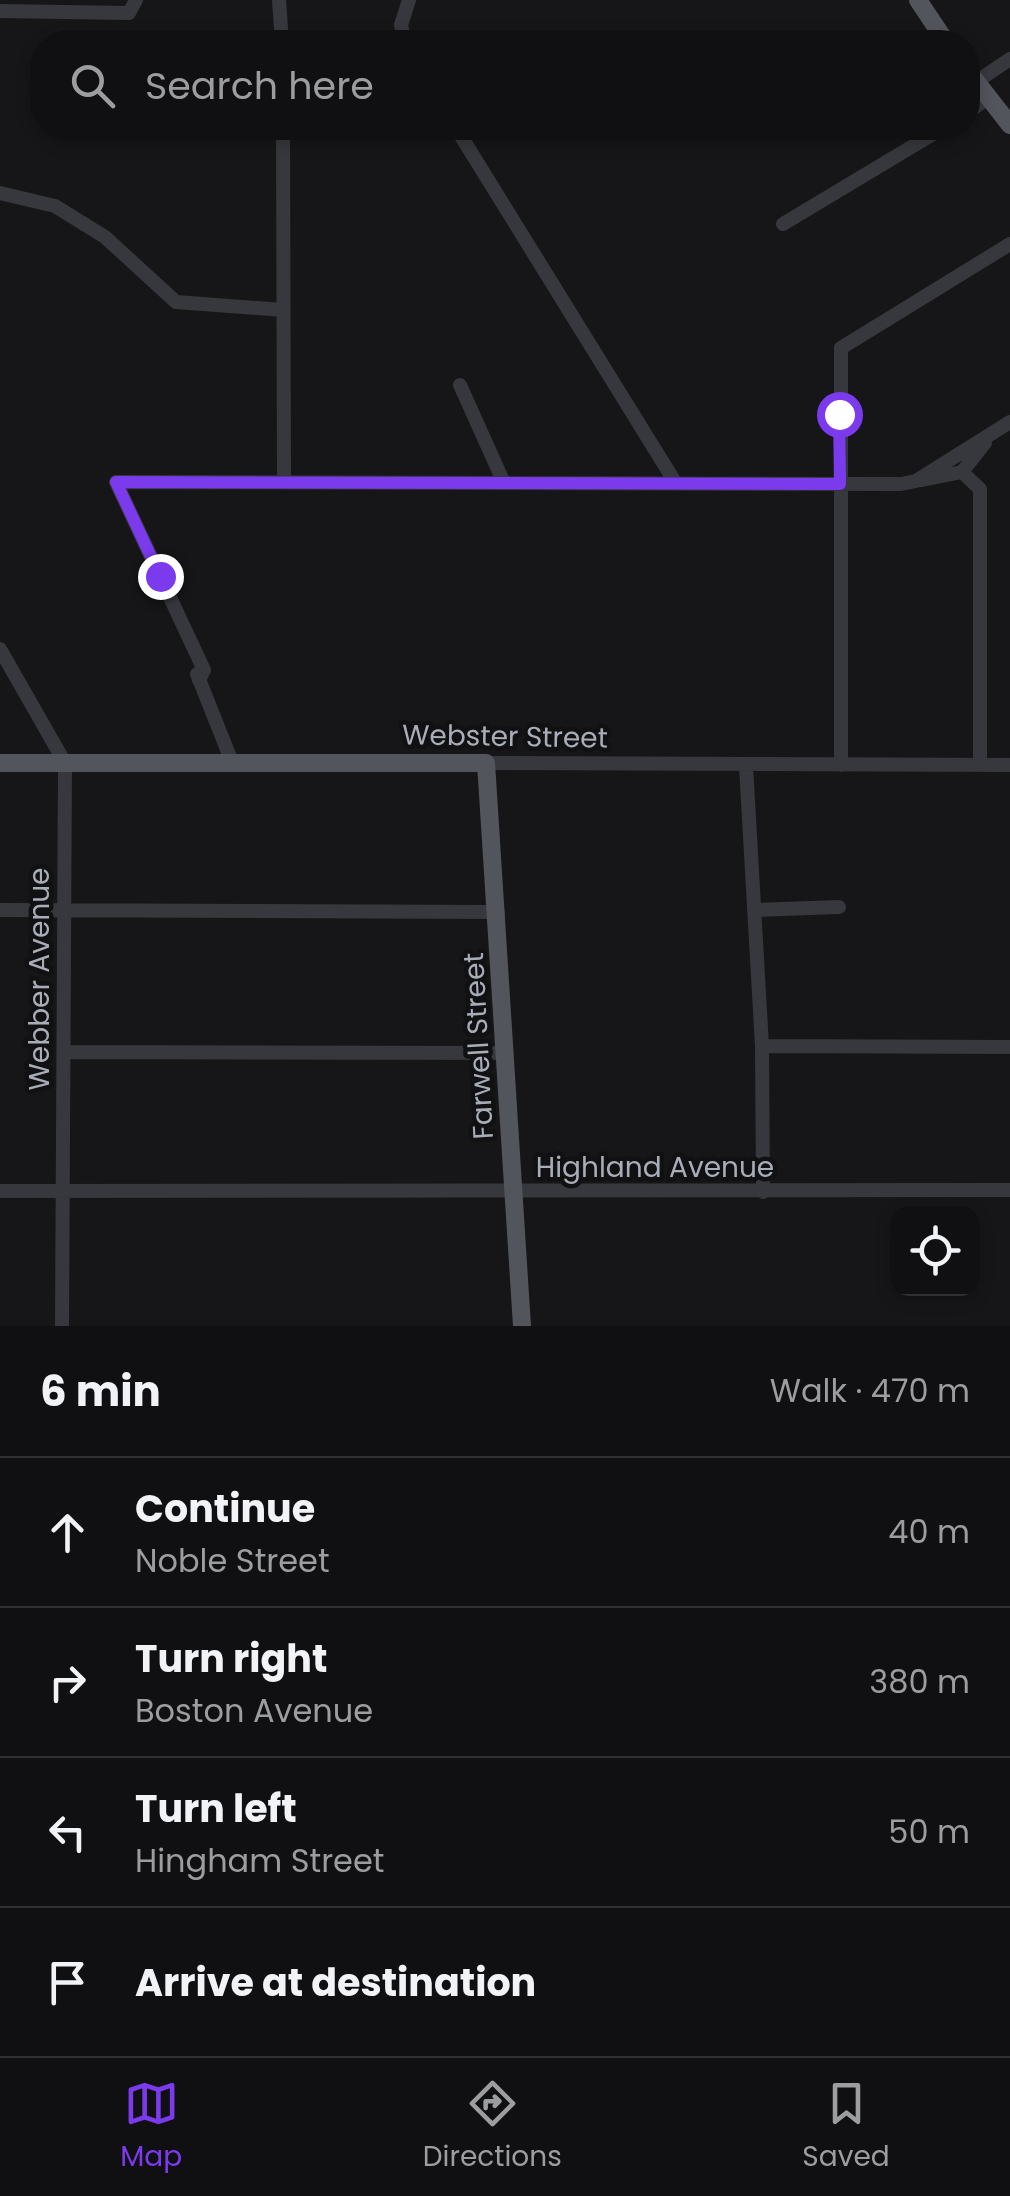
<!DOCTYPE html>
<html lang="en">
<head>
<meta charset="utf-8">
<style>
	:root { --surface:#101012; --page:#1e1e20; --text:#f1f3f6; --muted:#9c9d9f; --line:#303032; --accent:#7c3aed }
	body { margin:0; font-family:Poppins,sans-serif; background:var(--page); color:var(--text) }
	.controls { position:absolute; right:30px; bottom:30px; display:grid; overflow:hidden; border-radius:20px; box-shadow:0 5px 15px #0003 }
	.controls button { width:90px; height:90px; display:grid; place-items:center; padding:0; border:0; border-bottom:2px solid var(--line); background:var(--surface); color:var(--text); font:50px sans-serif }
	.stop { position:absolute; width:30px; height:30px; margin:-22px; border:8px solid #7c3aed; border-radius:50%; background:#fff }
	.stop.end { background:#7c3aed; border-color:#fff; box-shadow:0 2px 10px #0008 }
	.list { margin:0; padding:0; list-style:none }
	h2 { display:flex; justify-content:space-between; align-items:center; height:130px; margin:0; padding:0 40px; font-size:42px }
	h2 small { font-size:32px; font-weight:400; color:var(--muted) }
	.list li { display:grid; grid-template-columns:65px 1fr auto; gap:30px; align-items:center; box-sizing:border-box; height:150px; padding:0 40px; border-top:2px solid var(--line) }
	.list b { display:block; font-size:38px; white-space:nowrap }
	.list p { margin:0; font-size:32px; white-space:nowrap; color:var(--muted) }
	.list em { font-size:32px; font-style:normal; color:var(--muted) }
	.icon { flex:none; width:55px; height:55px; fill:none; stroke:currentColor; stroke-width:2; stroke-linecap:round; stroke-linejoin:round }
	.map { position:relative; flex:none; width:1010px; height:1326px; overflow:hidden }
	.search { position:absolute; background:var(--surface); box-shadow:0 5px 15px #0003; left:30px; right:30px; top:30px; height:110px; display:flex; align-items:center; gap:25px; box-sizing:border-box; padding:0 35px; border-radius:40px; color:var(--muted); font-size:38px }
	.sheet { height:730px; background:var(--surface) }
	nav { display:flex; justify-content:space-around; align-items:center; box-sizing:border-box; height:140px; border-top:2px solid var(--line); background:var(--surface); font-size:28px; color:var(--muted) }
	nav a { display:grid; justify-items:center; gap:5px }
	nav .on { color:var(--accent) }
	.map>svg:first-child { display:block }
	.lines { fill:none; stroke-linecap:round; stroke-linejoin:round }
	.minor { stroke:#37383d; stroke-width:14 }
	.major { stroke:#53555c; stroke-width:18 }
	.route { stroke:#7c3aed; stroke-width:12 }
	.labels { text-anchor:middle; stroke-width:9; stroke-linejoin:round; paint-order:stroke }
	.street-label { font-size:28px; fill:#a8adb8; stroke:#111113 }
</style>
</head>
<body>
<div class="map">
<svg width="1010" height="1326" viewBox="0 0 1010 1326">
	<rect width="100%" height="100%" fill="#161618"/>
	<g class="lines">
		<path class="minor" d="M279 0 282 42
			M0 11 129 13 136 0
			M405 42 401 25 409 0
			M976 82 1010 59
			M968 112 988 98
			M283 128 284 482
			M456 128 675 482
			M0 193 55 206 105 237 176 302 283 310
			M783 224 943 128
			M460 385 504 483
			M962 472 980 489V765
			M922 480 962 472 985 443
			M0 649 65 763 62 1326
			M197 674 232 762
			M199 680 204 670 116 482 901 484 916 481 1010 422
			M486 763 1010 765
			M841 765V348L1010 244
			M746 766 762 1046 763 1192
			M0 910 498 912
			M754 910 839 907
			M762 1046 1010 1047
			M64 1052 506 1053
			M0 1191 1010 1190"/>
		<path class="major" d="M918 0 946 42
			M968 71 1010 125
			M0 763H486L522 1326"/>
	</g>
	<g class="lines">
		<path class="route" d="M160 576 116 482 840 484 839 414"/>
	</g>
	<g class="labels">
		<g class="street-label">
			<text transform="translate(505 736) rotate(1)" y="10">Webster Street</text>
			<text transform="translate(39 979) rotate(-90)" y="10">Webber Avenue</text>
			<text transform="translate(478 1046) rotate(-93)" y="10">Farwell Street</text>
			<text x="655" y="1177">Highland Avenue</text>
		</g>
	</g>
</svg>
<div class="controls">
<button><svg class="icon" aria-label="locate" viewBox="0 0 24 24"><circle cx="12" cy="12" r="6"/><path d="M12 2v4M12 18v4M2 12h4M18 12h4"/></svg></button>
</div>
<div class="stop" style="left:839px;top:414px"></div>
<div class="stop end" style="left:160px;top:576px"></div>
<div class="search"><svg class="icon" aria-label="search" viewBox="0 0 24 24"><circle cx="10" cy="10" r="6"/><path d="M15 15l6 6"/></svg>Search here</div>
</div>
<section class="sheet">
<h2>6 min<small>Walk · 470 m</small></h2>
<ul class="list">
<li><svg class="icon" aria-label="ahead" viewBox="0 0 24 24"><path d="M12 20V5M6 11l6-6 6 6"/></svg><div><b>Continue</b><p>Noble Street</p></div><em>40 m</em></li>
<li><svg class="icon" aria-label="right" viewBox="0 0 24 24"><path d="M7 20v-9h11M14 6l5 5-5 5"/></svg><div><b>Turn right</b><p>Boston Avenue</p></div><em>380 m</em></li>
<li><svg class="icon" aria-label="left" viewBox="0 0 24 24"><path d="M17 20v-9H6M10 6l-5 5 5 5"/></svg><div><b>Turn left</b><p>Hingham Street</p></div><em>50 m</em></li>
<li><svg class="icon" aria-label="arrive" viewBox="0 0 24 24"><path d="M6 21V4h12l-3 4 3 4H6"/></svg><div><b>Arrive at destination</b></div></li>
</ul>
</section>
<nav>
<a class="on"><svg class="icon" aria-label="map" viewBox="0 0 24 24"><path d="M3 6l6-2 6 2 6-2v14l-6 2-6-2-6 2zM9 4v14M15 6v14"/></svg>Map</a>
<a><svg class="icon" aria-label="directions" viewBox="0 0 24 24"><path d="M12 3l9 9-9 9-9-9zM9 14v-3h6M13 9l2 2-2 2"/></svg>Directions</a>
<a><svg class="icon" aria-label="saved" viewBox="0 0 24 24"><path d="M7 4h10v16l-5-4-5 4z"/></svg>Saved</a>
</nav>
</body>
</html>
